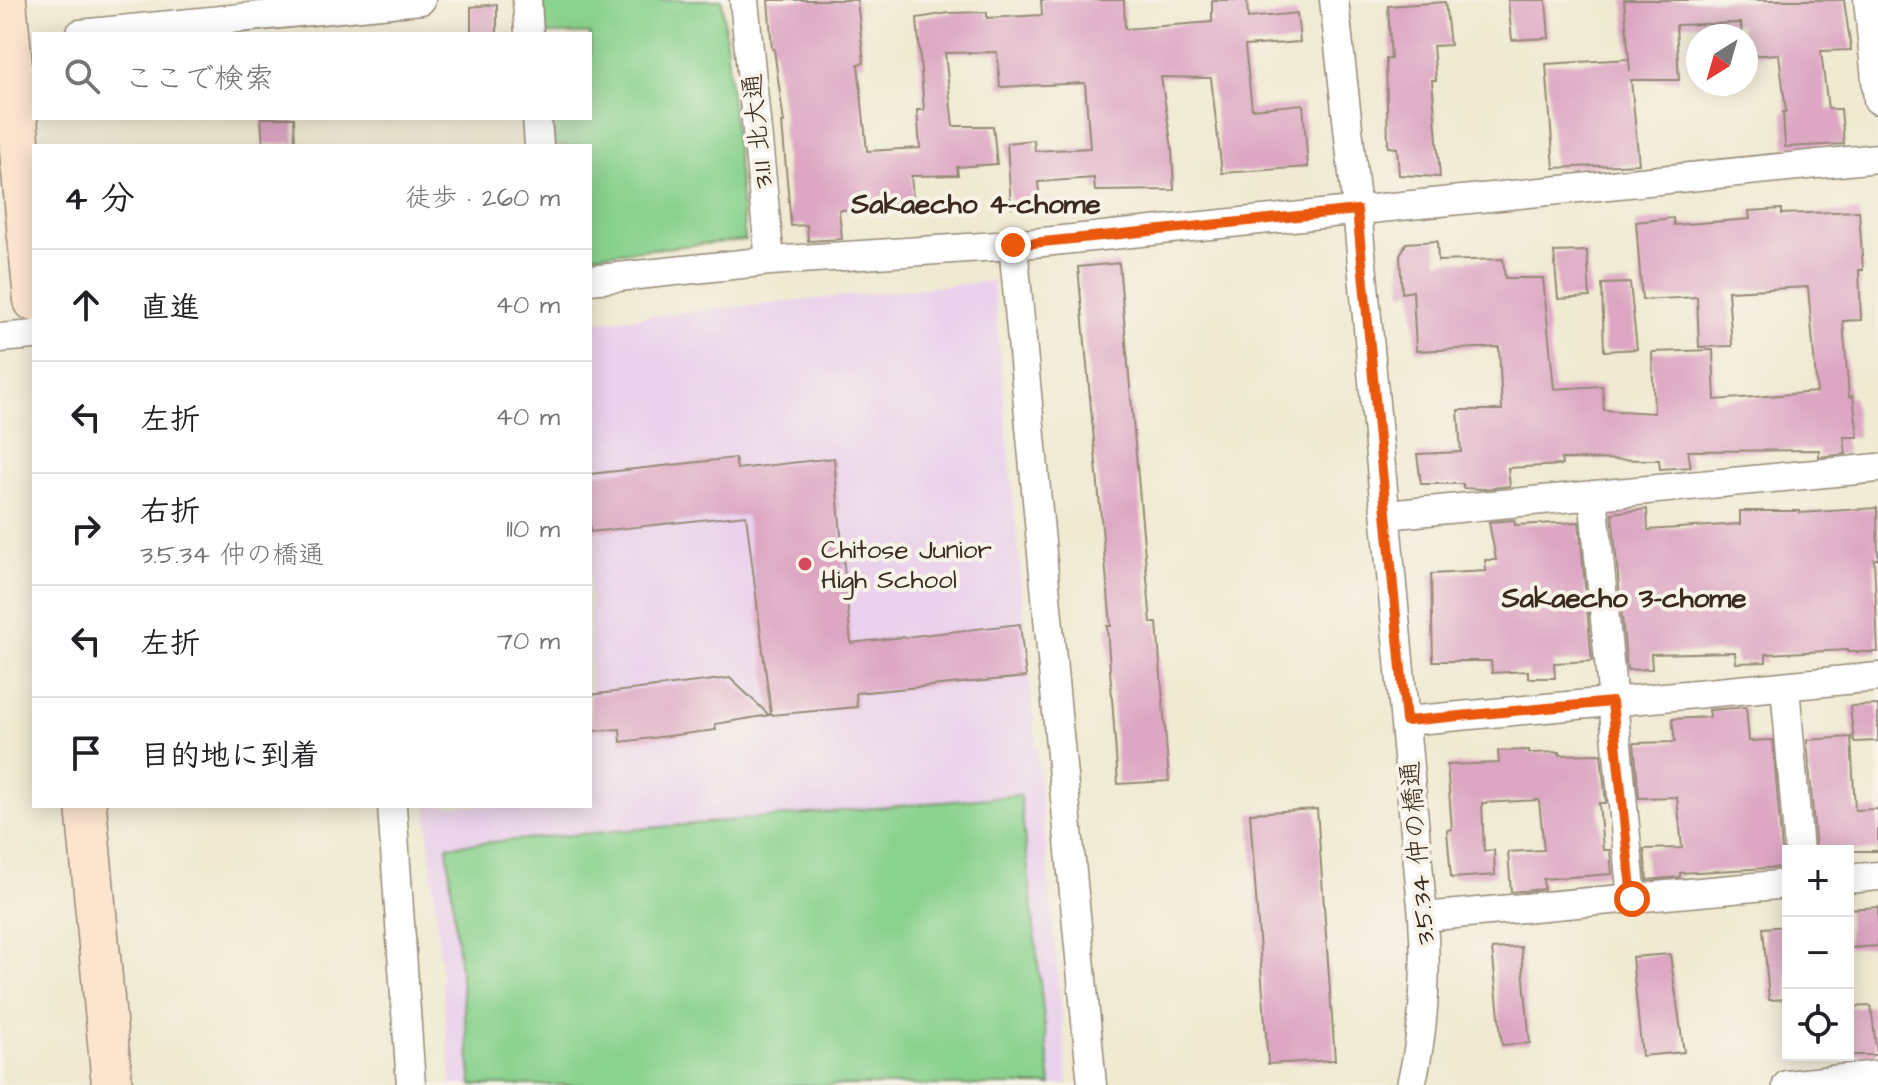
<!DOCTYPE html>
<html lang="ja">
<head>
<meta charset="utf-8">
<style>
	:root { --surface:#fff; --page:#f2f2f2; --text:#202124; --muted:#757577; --line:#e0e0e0 }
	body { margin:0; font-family:"Architects Daughter","Klee One",sans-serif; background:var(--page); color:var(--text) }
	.controls { position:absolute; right:24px; bottom:24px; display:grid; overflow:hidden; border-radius:0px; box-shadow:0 4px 20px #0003 }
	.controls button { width:72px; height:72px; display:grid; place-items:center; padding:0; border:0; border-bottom:2px solid var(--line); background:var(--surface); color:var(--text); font:40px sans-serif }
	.compass { position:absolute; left:1686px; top:24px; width:72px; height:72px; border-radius:50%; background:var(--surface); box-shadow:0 4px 20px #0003; rotate:217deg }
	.stop { position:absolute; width:24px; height:24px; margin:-18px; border:6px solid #ea580c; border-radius:50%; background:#fff }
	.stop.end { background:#ea580c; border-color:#fff; box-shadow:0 2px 8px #0008 }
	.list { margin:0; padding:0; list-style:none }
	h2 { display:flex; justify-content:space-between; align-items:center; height:104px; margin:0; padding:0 32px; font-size:34px }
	h2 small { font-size:26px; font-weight:400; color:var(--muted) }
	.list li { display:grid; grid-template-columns:52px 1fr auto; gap:24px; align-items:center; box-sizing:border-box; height:112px; padding:0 32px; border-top:2px solid var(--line) }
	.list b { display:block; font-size:30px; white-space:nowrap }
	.list p { margin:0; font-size:26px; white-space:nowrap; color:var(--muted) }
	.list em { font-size:26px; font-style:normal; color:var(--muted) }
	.icon { flex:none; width:44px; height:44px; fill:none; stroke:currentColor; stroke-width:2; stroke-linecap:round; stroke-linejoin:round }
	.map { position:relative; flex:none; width:1878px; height:1085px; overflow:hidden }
	.search { position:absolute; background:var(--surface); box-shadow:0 4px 20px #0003; left:32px; top:32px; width:560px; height:88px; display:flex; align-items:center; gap:20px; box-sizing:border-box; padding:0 28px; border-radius:0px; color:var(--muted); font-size:30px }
	.panel { position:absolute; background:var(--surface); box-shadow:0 4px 20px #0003; left:32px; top:144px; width:560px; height:664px; border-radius:0px }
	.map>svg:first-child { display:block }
	.built { fill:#ead1ec }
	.green { fill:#89d28d; stroke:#627e56; stroke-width:2 }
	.building { fill:#dda6c3 }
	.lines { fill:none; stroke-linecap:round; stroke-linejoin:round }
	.street-casing { stroke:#968a78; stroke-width:31 }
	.secondary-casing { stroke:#968a78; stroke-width:43 }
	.street { stroke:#fff; stroke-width:28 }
	.secondary { stroke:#fce5cf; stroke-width:40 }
	.route { stroke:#ea580c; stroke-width:10 }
	.poi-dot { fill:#d1495b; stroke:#f7f3e8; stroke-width:3 }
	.labels { text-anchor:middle; stroke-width:8; stroke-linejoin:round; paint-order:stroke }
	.street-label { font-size:26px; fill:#3b2a1e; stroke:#f7f3e8 }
	.poi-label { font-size:26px; fill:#3b2a1e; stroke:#f7f3e8; text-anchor:start }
	.neighbourhood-label { font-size:28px; font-weight:bold; fill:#3b2a1e; stroke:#f7f3e8 }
</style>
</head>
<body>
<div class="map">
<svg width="1878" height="1085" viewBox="0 0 1878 1085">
	<rect width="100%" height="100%" fill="#f7f3e8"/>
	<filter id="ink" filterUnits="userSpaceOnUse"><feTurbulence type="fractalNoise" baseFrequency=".0125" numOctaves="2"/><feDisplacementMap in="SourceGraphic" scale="16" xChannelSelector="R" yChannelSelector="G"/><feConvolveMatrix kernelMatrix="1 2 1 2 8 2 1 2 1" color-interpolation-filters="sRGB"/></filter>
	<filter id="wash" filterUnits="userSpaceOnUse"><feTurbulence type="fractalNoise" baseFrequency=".006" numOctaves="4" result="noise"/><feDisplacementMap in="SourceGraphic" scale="32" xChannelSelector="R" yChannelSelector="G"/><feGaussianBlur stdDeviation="1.8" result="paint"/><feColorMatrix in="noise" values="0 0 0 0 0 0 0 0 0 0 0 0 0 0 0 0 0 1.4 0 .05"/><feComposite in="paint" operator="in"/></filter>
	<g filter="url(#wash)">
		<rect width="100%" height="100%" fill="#f0ead2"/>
		<path class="built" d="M993 281 1068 1085H451L426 806H590V322Z"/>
		<path class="green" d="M543 0H722L745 240 590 255V146H555L553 118H590V34H546Z
			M1020 795 1051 1085H472L447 846Z"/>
		<g id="blocks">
			<path class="building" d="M768 0H857L864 63 858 64 867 151 920 148 917 110H924L917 18 949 13 987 12V18L1042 15 1041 0H1124L1125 29 1212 22V0H1247L1248 18 1297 13 1300 42 1245 46 1252 109 1303 104 1308 167 1222 173 1211 78 1161 77 1172 148 1174 190 1095 191 1094 178 1038 182 1040 206 1011 207 1007 143 1034 140 1035 151 1090 148 1085 83 1000 87 997 52 945 53 953 126H993L997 164 957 167 958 175 911 176 914 207 839 210 842 239 808 241 807 225 791 226 782 123H784L774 49H772Z
				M1508 0H1546L1549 38 1512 40Z
				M1624 0H1844L1851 50 1821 51 1828 109H1841L1844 144 1785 147 1783 112H1786L1779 54 1746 56V36H1742L1741 23 1676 25 1679 80H1631L1639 164 1554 168 1546 64 1629 59 1630 71Z
				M1445 2 1450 45 1433 46 1436 80H1432L1440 177 1399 175 1397 148 1388 147 1386 59H1391L1388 6Z
				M497 4V34H471V7Z
				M261 118H294L295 143 263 145Z
				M1782 209V214L1859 211 1863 270H1859L1861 320 1843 321 1849 397 1853 396 1858 437H1844L1846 454 1819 457V450L1688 451 1691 467 1660 469 1659 460 1561 459 1562 465 1508 468 1510 486 1484 489 1463 488V484H1421L1417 454 1461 452 1458 410H1502L1499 347 1416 351 1413 291 1402 293 1400 256 1406 243 1437 241 1438 261 1503 259 1505 278H1543L1554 389 1602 386 1604 410 1654 413 1652 352 1713 350 1715 400 1817 392 1808 287 1728 291 1732 346 1699 347 1697 297 1642 300 1636 222 1673 218 1674 225 1750 219 1749 211Z
				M1587 251 1590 297 1558 299 1554 252Z
				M1119 263 1151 623H1157L1169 781 1118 784 1107 626H1111L1078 267Z
				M1630 283 1637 349 1604 351 1602 284Z
				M735 458 737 469 834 458 851 643 1020 624 1026 677 856 693 857 707 771 715 746 515 590 532V474Z
				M1877 508 1878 559H1874L1878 652H1848V650L1766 654V662L1736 663 1735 652 1651 654 1652 669 1627 670 1612 513 1647 509 1648 530 1740 524V511H1800V513Z
				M1514 520 1515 525 1579 522 1592 661 1554 663 1555 678H1528V671L1492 673 1491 661H1433L1431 574 1486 571 1485 560H1496L1489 522Z
				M730 678 769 715 715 724 716 730 621 742 620 729 590 731V695Z
				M1878 705V741L1854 742 1850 706Z
				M1746 707 1749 741 1773 740 1782 852 1787 867 1680 873V877L1647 880 1644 849 1682 848 1677 797 1639 798 1634 743 1675 742 1672 719 1710 717 1709 710Z
				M1851 737 1855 810 1878 809V851H1816L1807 740Z
				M1529 750V753L1560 752V755L1601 754 1606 803H1599L1603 850H1610L1612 874 1543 879 1544 889 1511 892 1508 852 1544 850 1539 800 1482 803 1484 851 1494 850 1495 875 1451 878 1447 830 1452 829 1447 765 1499 763 1498 751Z
				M1317 809 1335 1060 1268 1064 1250 813Z
				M1878 907V946L1848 948V909Z
				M1788 926V999L1769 1000 1763 928Z
				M1521 947 1530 1043 1502 1045 1492 949Z
				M1670 954 1684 1052 1642 1056 1632 957Z
				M1871 1006 1877 1055H1849L1848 1007Z"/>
		</g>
	</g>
	<g filter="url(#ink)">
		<use href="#blocks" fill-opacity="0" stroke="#968a78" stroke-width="2"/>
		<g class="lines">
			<g class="street-casing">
				<path id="street" d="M527 0 529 34
					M744 0 770 261
					M1334 0 1357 210 1423 917C1427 974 1425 1028 1411 1085
					M1868 0 1878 100
					M80 34 421 0
					M537 118 539 146
					M1013 245 1092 1085
					M590 280 770 261 1013 245 1878 158
					M0 338 34 335
					M1593 495 1632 899
					M1386 515 1878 468
					M1785 686 1799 851
					M1406 721 1878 677
					M392 806 411 1085
					M1848 879 1878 876
					M1423 917 1788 884
					M1787 1085 1878 1075"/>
			</g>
			<g class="secondary-casing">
				<path id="secondary" d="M6 0 34 301
					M86 806 112 1085"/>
			</g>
			<use href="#street" class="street"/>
			<use href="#secondary" class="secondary"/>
		</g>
	</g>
	<g class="lines" filter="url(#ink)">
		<path class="route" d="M1013 245 1357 210 1406 721 1612 702 1632 899"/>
	</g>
	<circle class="poi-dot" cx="805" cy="564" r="8"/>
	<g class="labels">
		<g class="street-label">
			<text transform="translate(757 131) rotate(-96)" y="9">3.1.1 北大通</text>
			<text transform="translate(1417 853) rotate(-95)" y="9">3.5.34 仲の橋通</text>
		</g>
		<g class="poi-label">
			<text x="821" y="558">Chitose Junior<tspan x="821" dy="30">High School</tspan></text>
		</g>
		<g class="neighbourhood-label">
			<text x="976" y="213">Sakaecho 4-chome</text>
			<text x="1624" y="607">Sakaecho 3-chome</text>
		</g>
	</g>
</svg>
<div class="controls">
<button>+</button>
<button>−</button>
<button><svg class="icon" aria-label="locate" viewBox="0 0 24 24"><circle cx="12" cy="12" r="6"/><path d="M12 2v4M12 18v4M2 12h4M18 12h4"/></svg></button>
</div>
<svg class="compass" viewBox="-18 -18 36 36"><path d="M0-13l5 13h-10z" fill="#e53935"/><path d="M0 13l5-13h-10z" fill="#757577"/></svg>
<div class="stop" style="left:1632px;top:899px"></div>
<div class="stop end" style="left:1013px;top:245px"></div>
<div class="search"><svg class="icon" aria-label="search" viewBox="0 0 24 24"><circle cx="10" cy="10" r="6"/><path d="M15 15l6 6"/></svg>ここで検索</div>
<section class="panel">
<h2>4 分<small>徒歩 · 260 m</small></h2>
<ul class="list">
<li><svg class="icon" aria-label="ahead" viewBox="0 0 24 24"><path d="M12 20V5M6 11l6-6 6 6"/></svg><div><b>直進</b></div><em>40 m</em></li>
<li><svg class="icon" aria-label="left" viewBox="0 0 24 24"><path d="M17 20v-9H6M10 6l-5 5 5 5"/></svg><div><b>左折</b></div><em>40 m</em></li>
<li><svg class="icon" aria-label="right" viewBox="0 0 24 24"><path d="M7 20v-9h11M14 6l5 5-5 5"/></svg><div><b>右折</b><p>3.5.34 仲の橋通</p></div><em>110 m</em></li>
<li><svg class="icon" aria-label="left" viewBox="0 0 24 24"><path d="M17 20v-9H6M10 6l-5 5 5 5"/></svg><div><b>左折</b></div><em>70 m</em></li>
<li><svg class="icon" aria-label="arrive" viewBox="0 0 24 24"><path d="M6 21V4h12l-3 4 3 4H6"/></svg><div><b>目的地に到着</b></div></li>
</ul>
</section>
</div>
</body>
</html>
